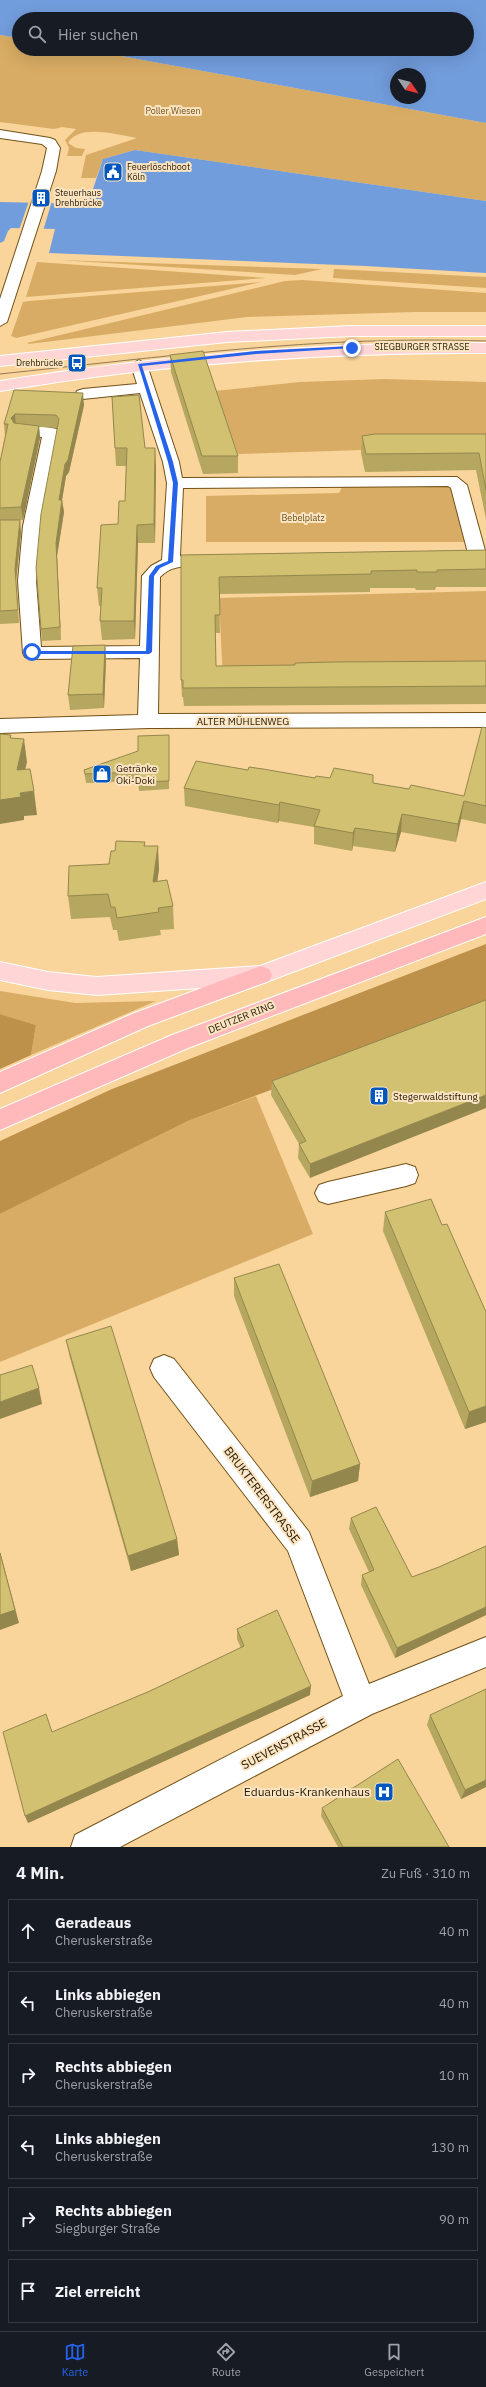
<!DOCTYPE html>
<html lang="de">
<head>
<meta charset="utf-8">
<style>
	:root { --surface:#171b24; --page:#20242c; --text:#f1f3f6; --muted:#9ea1a6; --line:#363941; --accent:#2563eb }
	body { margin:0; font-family:"IBM Plex Sans",sans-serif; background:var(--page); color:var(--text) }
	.compass { position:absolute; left:390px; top:68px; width:36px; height:36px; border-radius:50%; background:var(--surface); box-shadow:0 4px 16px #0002; rotate:125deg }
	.stop { position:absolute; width:12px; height:12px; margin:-9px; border:3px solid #2563eb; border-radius:50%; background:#fff }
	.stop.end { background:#2563eb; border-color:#fff; box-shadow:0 1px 4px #0008 }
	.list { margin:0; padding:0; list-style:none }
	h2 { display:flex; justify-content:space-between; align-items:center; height:52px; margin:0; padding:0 16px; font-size:17px }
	h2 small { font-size:13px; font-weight:400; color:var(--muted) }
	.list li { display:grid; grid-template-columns:26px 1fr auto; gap:12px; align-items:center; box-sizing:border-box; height:64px; margin:0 8px 8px; padding:0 8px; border:1px solid var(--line); border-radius:0px }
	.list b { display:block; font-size:15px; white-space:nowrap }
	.list p { margin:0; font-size:13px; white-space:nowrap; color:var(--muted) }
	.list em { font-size:13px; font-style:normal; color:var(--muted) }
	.icon { flex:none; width:22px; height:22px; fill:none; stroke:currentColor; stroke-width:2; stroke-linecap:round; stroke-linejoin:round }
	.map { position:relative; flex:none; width:486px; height:1847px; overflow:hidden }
	.search { position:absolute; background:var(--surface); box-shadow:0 4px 16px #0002; left:12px; right:12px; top:12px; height:44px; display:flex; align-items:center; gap:10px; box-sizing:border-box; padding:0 14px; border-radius:22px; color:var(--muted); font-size:15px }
	.sheet { height:484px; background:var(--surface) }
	nav { display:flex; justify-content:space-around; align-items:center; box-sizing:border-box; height:56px; border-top:1px solid var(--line); background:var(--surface); font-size:11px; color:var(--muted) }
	nav a { display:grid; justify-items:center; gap:2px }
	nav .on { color:var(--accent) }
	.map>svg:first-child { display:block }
	.green { fill:#d8ac64 }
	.forest { fill:#bd9149 }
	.water { fill:#729ddc; fill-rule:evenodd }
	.pier { fill:#f9d49b }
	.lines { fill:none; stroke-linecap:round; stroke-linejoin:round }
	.minor-casing { stroke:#725218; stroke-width:2 }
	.major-casing { stroke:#fff; stroke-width:2 }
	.highway-casing { stroke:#fff; stroke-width:2 }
	.minor { fill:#fff; fill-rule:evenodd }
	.major { fill:#ffd5d6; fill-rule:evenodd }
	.highway { fill:#ffb9ba; fill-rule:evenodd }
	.tram { stroke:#947b53; stroke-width:1 }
	.wall { fill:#b5a660 }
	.shaded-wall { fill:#93874e }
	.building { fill:#d2c170; stroke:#93874e }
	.route { fill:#2563eb }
	.labels { text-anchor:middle; stroke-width:4; stroke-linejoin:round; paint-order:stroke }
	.far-park-label { font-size:9px; fill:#6f511b; stroke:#fae4c2 }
	.far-poi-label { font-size:9px; fill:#261903; stroke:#fae4c2; text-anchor:start }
	.far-street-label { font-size:9px; fill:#261903; stroke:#fae4c2 }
	.street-label { font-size:10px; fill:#261903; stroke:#fae4c2 }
	.poi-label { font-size:10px; fill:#261903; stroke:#fae4c2; text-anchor:start }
	.near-street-label { font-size:12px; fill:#261903; stroke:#fae4c2 }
	.near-poi-label { font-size:12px; fill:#261903; stroke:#fae4c2; text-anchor:end }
</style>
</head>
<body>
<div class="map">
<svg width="486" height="1847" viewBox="0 0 486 1847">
	<rect width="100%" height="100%" fill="#f9d49b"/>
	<path class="green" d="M0 35 19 38V49H83L486 123V201L135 150 103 159 96 178H81L86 155 137 138C118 135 79 123 68 143L76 148 85 149 82 156H67L69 148 65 140 76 129 62 127 54 129 0 122Z
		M59 260 322 269 295 275Z
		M37 262 266 278 26 297Z
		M334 269 486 277V288L333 278Z
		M302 280 486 293V312H416L247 317 29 344 27 343 285 281Z
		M262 282 16 338 11 336 23 302 29 301Z
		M384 379 486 382V446L238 454 215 391 300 382Z
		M344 484 451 485 468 542H206V496L339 493Z
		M486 591V678L223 681 219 598Z
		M0 991 75 1003 156 1001 31 1055 36 1025 0 1014Z
		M256 1096 313 1234 0 1362V1214L188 1121Z"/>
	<path class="forest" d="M486 944V1009L188 1121 0 1214V1141L112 1089Z
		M0 1014 36 1025 31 1055 0 1069Z"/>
	<path class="water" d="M0 0H486V123L83 49H467V19H19V38L0 35ZM396 74H420V98H396Z
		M135 150 486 201V273L365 266 49 253 55 229 11 228 8 231 4 241 0 243V202L88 204 103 159Z"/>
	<path class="pier" d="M29 201H52L43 231 19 230Z"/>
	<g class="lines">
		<g class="minor-casing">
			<path id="minor" d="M0 130 50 138 55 140 60 148 56 171 7 322 0 326V299L42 171 47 148 42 144 0 138Z
				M139 360 147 365 179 462 182 478 457 477 467 485 486 554 484 561H472L469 557 451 488 448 486 183 488 180 556 217 557 220 561 217 565C197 570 176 560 160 577L158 714 486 713V727L148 728 0 733V719L138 715 140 658 32 659 25 657 23 653 18 581 23 526 42 437 16 434 14 431 16 428C28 425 45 426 57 429L59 432 41 526 36 581 41 647 140 646 142 576 151 566 162 560 167 483 163 462 140 393 83 399 77 397 75 394 77 391 83 389 137 384 131 365Z
				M406 1164 415 1167 418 1175 415 1183 406 1186 328 1204 319 1201 315 1193 319 1185 328 1182Z
				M164 1355 174 1359 309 1532 369 1684 486 1637V1667L372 1714 120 1847H71L75 1835 343 1696 288 1551 154 1377 150 1368 154 1359Z"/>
		</g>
		<g class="major-casing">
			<path id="major" d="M351 326H486V336H351L227 342 0 366V356L227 332Z
				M425 343H486V353C322 352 161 364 0 391V381C141 358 282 346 425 343Z
				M486 882V899L261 984 97 995 48 990 0 980V962L48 972 97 977 260 966Z"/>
		</g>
		<g class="highway-casing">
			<path id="highway" d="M486 917V934L188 1048 0 1130V1109L172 1035Z
				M261 966 269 969 272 975 269 981 148 1026 0 1093V1072L132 1014Z"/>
		</g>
		<use href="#minor" class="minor"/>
		<use href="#major" class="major"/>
		<use href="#highway" class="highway"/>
		<path class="tram" d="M0 374C162 357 323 335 486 341"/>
	</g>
	<path class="wall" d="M170 355 238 456V473L203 474 171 372Z
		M14 390 84 405 69 472 66 476 62 500 64 512 57 556 61 640 42 641 41 629 57 428 39 427 40 438 23 520H16L21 532 16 581 19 623 0 624V462L5 436 4 424Z
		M112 397 156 466 155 543H138L135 639 102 640 100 621 101 606H99L97 588 125 501 126 466H116Z
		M486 434V519L476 470 365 472 361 453 362 436Z
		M486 550V587H436L435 590H416L415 588H370V592L219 594 220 633H216V666L294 665 295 663 486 661V704L184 706 183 697H182L181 680V555Z
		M105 645 106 660 104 708 70 710 68 695Z
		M486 728V824L461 819 456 842 401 832 395 852 353 846 352 851 314 844V827L279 821 278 823 185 806 184 788 248 770 315 778H330L373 783 409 789 464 796Z
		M169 743V789L139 791 138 781 86 783 84 770Z
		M145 842V846L159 869 157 882 173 906 174 929 160 930 161 935 119 941 117 930H113L110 917 71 919 68 896 109 864 115 851Z
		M486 1000 310 1178 298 1158 299 1144 271 1095 272 1081Z
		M385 1212 442 1225 486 1422 465 1429 383 1231Z
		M234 1278 360 1464 358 1481 310 1497 234 1296Z
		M66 1340 177 1539 179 1555 131 1571 70 1358Z
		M351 1518 412 1577 439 1567 486 1546V1615L395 1658 361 1585 362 1575 369 1572 349 1529Z
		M237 1629 310 1695 28 1823 150 1691 241 1648 237 1639Z
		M430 1715 486 1787 461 1799 427 1725Z
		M322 1808 449 1847H338L321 1816Z"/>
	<path class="shaded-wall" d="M83 393 84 405 69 472 66 476 62 500 64 512 57 556 61 640 60 627 56 543 59 500 65 464Z
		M15 414 16 426 11 418Z
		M39 426 40 438 23 520 21 507Z
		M155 448 156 466 155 543 154 524Z
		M20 520 21 532 16 581 19 623 18 610 15 569Z
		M137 525 138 543 135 639 134 621Z
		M105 645 106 660 104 708 103 694Z
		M24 739 27 762 20 793 34 791 37 815 24 816V820L0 824V800L17 770Z
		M464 801 461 819 456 842 458 824Z
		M280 802 279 821 278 823 279 805Z
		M402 814 401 832 395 852 397 834Z
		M355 828 353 846 352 851 353 833Z
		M158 846 159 869 154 905 153 882Z
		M486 1095V1108L310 1178V1164Z
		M39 1388 42 1404 0 1419V1402Z
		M486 1406V1422L465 1429 469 1412Z
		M360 1464 358 1481 310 1497 312 1481Z
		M177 1539 179 1555 131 1571 128 1556Z
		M0 1552 19 1623 0 1630Z
		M486 1607V1615L395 1658 397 1648Z
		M311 1686 310 1695 28 1823 25 1816Z
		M486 1780V1787L461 1799 465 1790Z"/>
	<path class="building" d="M203 351 238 456H202L170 355Z
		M14 390 83 393 68 460 65 464 59 500H62L56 543 60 627 41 629 36 568 41 514 59 419 56 415 15 414 11 418 14 423 39 426 21 507 0 508V462L8 424H4Z
		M139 395 145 448H155L154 524 137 525 134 621H100L102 588H97L101 525 118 524 119 501H125L127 448H115L112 397Z
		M375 434H486V490L479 453 366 454 362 436Z
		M0 520H20L15 569 18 610 0 611Z
		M486 550V569L437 570V572H417V570L371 571V574L219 577 220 615H215L216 666 295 665V663L333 662 486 661V686L183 688V680H181V555Z
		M105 645 103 694 68 695 73 646Z
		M482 727 486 728V806L464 801 458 824 402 814 397 834 355 828 353 833 314 826 320 810 280 802 279 805 184 788 196 761 248 770 249 767 263 769 315 778 316 776 330 778 334 768 373 775V783L409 789 411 785 464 796Z
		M0 734 11 735 10 738 24 739 17 770 30 769 34 791 20 793 21 797 0 800Z
		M169 735V781L138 782V772L85 774 84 770 138 751V736Z
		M116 841 145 842 144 846H158L153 882 167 880 173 906 158 908 159 912 117 918 115 907H111L108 894 68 896 69 866 109 864 111 851H115Z
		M486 1000V1095L310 1164 299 1144 306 1141 272 1081Z
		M431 1199 442 1225 447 1224 486 1312V1406L469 1412 385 1212Z
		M279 1264 360 1464 312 1481 234 1278Z
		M111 1326 177 1539 128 1556 66 1340Z
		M32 1365 39 1388 0 1402V1375Z
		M376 1507 412 1577 439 1567 486 1546V1607L397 1648 362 1575 374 1570 351 1518Z
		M0 1553 15 1610 0 1615Z
		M277 1610 311 1686 25 1816 3 1732 46 1714 52 1732 150 1691 244 1646 237 1629Z
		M486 1689V1780L465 1790 430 1715Z
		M398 1759 449 1847H343L322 1808Z"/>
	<path class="route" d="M352 346 353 348 256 354 142 366 173 462 178 483 173 562 160 568 154 576 152 652 149 654H30L32 651H146L149 576 156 566 168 561 173 483 168 462 138 364 256 351Z"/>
	<defs>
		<g id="civic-square" transform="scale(1)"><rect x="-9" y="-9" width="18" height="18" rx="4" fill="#0057c0" stroke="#fae4c2"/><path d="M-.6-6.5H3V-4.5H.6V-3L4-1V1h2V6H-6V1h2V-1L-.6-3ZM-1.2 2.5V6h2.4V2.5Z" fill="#fff"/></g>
		<g id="building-square" transform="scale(1)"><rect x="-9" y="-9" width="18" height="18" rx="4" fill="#0057c0" stroke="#fae4c2"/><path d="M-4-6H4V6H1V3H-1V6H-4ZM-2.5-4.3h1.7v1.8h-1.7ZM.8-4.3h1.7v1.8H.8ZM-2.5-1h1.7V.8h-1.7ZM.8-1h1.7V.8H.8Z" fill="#fff"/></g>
		<g id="bus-square" transform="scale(1)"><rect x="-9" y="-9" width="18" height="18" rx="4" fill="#0057c0" stroke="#fae4c2"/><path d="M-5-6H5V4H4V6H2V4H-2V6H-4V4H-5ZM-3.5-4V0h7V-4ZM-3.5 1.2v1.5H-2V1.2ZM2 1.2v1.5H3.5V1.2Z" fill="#fff"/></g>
		<g id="shop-square" transform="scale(1)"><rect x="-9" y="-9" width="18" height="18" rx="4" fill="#0057c0" stroke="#fae4c2"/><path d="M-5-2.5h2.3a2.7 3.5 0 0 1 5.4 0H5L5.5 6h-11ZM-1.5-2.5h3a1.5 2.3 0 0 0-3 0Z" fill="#fff"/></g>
		<g id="hospital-square" transform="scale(1)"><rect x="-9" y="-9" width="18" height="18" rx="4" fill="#0057c0" stroke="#fae4c2"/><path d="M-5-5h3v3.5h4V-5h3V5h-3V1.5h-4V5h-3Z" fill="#fff"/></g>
	</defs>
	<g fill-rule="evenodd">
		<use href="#civic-square" x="113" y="172"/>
		<use href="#building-square" x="41" y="198"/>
		<use href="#bus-square" x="77" y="363"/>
		<use href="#shop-square" x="102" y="774"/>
		<use href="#building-square" x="379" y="1096"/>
		<use href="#hospital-square" x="384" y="1792"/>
	</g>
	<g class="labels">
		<g class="far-park-label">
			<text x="173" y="114">Poller Wiesen</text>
			<text x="303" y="521">Bebelplatz</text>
		</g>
		<g class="far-poi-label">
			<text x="127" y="170">Feuerlöschboot<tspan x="127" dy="10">Köln</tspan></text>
			<text x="55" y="196">Steuerhaus<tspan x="55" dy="10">Drehbrücke</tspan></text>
			<text x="63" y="366" text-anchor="end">Drehbrücke</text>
		</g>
		<g class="far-street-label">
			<text x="422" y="350">SIEGBURGER STRASSE</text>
		</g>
		<g class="street-label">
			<text x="243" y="725">ALTER MÜHLENWEG</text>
			<text transform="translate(241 1017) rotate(-22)" y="4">DEUTZER RING</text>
		</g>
		<g class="poi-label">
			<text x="116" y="772">Getränke<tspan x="116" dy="12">Oki-Doki</tspan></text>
			<text x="393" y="1100">Stegerwaldstiftung</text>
		</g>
		<g class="near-street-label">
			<text transform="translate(262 1495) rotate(53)" y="4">BRUKTERERSTRASSE</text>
			<text transform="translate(284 1744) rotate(-28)" y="4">SUEVENSTRASSE</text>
		</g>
		<g class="near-poi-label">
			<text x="370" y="1796">Eduardus-Krankenhaus</text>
		</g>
	</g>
</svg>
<svg class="compass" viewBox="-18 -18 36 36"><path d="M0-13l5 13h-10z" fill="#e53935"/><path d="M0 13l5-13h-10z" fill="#9ea1a6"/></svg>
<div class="stop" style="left:32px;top:652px"></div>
<div class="stop end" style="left:352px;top:348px"></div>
<div class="search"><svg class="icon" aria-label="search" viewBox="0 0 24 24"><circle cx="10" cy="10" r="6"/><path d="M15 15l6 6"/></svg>Hier suchen</div>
</div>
<section class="sheet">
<h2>4 Min.<small>Zu Fuß · 310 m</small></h2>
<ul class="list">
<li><svg class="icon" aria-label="ahead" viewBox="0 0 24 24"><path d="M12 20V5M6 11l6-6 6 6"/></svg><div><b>Geradeaus</b><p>Cheruskerstraße</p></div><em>40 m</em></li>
<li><svg class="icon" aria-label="left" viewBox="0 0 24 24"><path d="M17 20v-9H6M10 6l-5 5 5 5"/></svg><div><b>Links abbiegen</b><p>Cheruskerstraße</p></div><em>40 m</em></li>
<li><svg class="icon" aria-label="right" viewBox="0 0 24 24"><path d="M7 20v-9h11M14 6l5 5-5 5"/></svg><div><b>Rechts abbiegen</b><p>Cheruskerstraße</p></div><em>10 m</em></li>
<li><svg class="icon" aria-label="left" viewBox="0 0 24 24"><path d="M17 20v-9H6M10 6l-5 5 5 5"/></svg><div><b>Links abbiegen</b><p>Cheruskerstraße</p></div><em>130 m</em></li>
<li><svg class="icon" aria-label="right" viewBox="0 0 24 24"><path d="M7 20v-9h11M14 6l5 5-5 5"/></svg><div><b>Rechts abbiegen</b><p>Siegburger Straße</p></div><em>90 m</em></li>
<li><svg class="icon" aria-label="arrive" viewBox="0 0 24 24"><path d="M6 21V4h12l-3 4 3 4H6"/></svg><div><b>Ziel erreicht</b></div></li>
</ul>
</section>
<nav>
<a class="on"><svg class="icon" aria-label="map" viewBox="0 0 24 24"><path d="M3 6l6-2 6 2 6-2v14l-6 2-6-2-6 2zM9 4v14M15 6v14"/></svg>Karte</a>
<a><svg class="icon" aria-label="directions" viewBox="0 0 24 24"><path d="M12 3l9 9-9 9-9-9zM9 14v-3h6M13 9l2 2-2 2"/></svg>Route</a>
<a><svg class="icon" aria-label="saved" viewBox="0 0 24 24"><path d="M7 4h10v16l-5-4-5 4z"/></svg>Gespeichert</a>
</nav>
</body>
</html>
